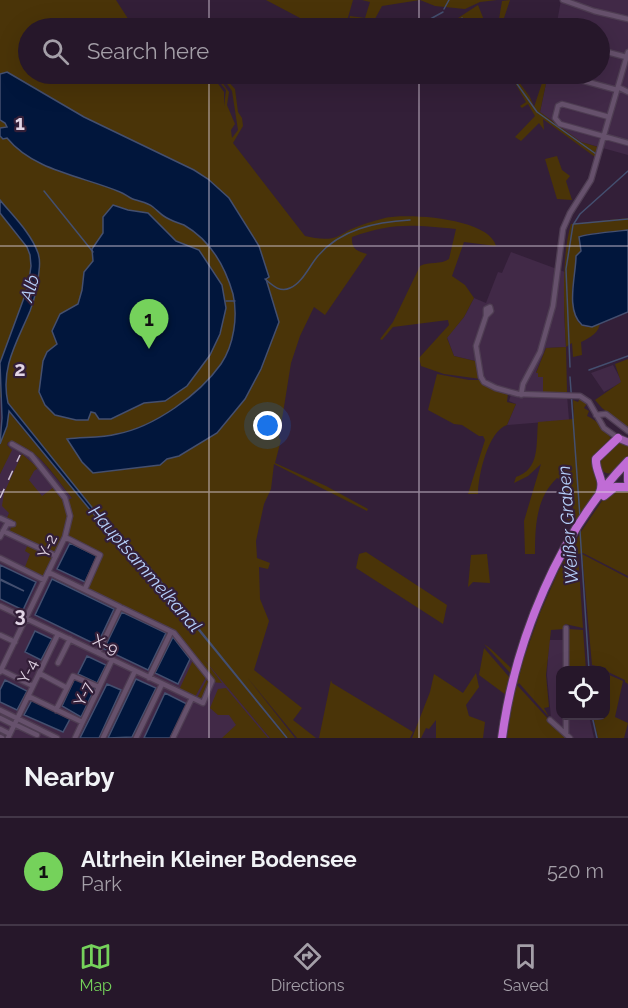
<!DOCTYPE html>
<html lang="en">
<head>
<meta charset="utf-8">
<style>
	:root { --surface:#26172a; --page:#2e2032; --text:#f1f3f6; --muted:#a49fa8; --line:#423647; --accent:#75d25b }
	body { margin:0; font-family:Raleway,sans-serif; background:var(--page); color:var(--text) }
	.controls { position:absolute; right:18px; bottom:18px; display:grid; overflow:hidden; border-radius:12px; box-shadow:0 6px 24px #0002 }
	.controls button { width:54px; height:54px; display:grid; place-items:center; padding:0; border:0; border-bottom:2px solid var(--line); background:var(--surface); color:var(--text); font:30px sans-serif }
	.you { position:absolute; left:268px; top:426px; width:21px; height:21px; margin:-15px; border:4px solid #fff; border-radius:50%; background:#1a73e8; box-shadow:0 0 0 9px #1a73e833 }
	.badge { display:grid; place-items:center; width:39px; height:39px; border-radius:50%; background:var(--accent); color:#111; font-size:20px; font-weight:700 }
	.pin { position:absolute; translate:-50% -50px; filter:drop-shadow(0 2px 3px #0008) }
	.pin::after { content:''; position:absolute; top:32px; width:21px; height:18px; background:inherit; clip-path:polygon(0 0,100% 0,50% 100%) }
	.list { margin:0; padding:0; list-style:none }
	h2 { display:flex; justify-content:space-between; align-items:center; height:78px; margin:0; padding:0 24px; font-size:26px }
	h2 small { font-size:20px; font-weight:400; color:var(--muted) }
	.list li { display:grid; grid-template-columns:39px 1fr auto; gap:18px; align-items:center; box-sizing:border-box; height:108px; padding:0 24px; border-top:2px solid var(--line) }
	.list b { display:block; font-size:22px; white-space:nowrap }
	.list p { margin:0; font-size:20px; white-space:nowrap; color:var(--muted) }
	.list em { font-size:20px; font-style:normal; color:var(--muted) }
	.icon { flex:none; width:33px; height:33px; fill:none; stroke:currentColor; stroke-width:2; stroke-linecap:round; stroke-linejoin:round }
	.map { position:relative; flex:none; width:628px; height:738px; overflow:hidden }
	.search { position:absolute; background:var(--surface); box-shadow:0 6px 24px #0002; left:18px; right:18px; top:18px; height:66px; display:flex; align-items:center; gap:15px; box-sizing:border-box; padding:0 21px; border-radius:33px; color:var(--muted); font-size:22px }
	.sheet { height:186px; background:var(--surface) }
	nav { display:flex; justify-content:space-around; align-items:center; box-sizing:border-box; height:84px; border-top:2px solid var(--line); background:var(--surface); font-size:16px; color:var(--muted) }
	nav a { display:grid; justify-items:center; gap:3px }
	nav .on { color:var(--accent) }
	.map>svg:first-child { display:block }
	.built { fill:#412947 }
	.green { fill:#4a3408 }
	.water { fill:#01163c; stroke:#444f6f; stroke-width:1.5 }
	.lines { fill:none; stroke-linecap:round; stroke-linejoin:round }
	.stream { stroke:#444f6f; stroke-width:1.5 }
	.minor-casing { stroke:#4e3d52; stroke-width:7 }
	.major-casing { stroke:#4e3d52; stroke-width:9 }
	.highway-casing { stroke:#4e3d52; stroke-width:10 }
	.minor { stroke:#66516c; stroke-width:4.5 }
	.major { stroke:#9c61ab; stroke-width:7 }
	.highway { stroke:#c06cd5; stroke-width:8 }
	.rail { stroke:#cdbfd1; stroke-width:1.5; stroke-dasharray:10 10; stroke-linecap:butt }
	.grid { fill:none; stroke:#e2d5e5; stroke-width:1.5; stroke-opacity:0.55 }
	.labels { text-anchor:middle; stroke-width:4.5; stroke-linejoin:round; paint-order:stroke }
	.street-label { font-size:16px; fill:#e2d5e5; stroke:#331f38 }
	.water-label { font-size:18px; font-style:italic; fill:#b5cff9; stroke:#331f38 }
	.grid-label { font-size:20px; text-anchor:middle; font-weight:bold; fill:#e2d5e5; stroke:#331f38; stroke-width:4.5; stroke-linejoin:round; paint-order:stroke }
</style>
</head>
<body>
<div class="map">
<svg width="628" height="738" viewBox="0 0 628 738">
	<rect width="100%" height="100%" fill="#331f38"/>
	<path class="built" d="M561 0H628V155L581 142 540 112 548 74H600V28H556Z
		M511 252 565 272 564 313 566 347 546 348 536 372 543 376V396L567 395 569 420 507 425 516 404 509 401 512 391 481 379 475 361 454 356 447 337 464 317 474 298 486 303 498 272 502 273Z
		M613 365 622 382 604 392 591 373Z
		M8 441 15 442 33 450 270 738H0V474L11 450 7 445Z
		M549 640H565V670H560V716H589L594 738H573L551 718 547 675Z"/>
	<path class="green" d="M0 0H116L134 28H28V74H162L160 75 164 83 163 74H211L224 92V106L226 90 213 74H216L229 92 227 105 235 124 231 130 232 138 238 130 232 91 220 74H221L235 89 238 112 242 118 243 126 233 143 305 236C314 238 324 240 333 238 338 237 344 233 349 230 360 225 373 221 385 218 408 213 489 218 496 246L464 242 452 276 465 285 474 298 464 317 447 338 454 356 475 361 481 379 444 374 421 366 419 358 449 325 448 320 393 327 382 340 380 339 393 322 420 266C429 261 441 265 449 259L456 229C414 225 393 222 352 237 351 249 357 251 367 254L325 315 314 307 300 336 291 363 279 438 281 440 275 463 326 486 368 509 367 511 274 464 271 489 264 504 256 541 257 558 270 563 268 569 259 567 260 599 269 621 254 670 302 708 293 720 316 738H297L247 677 295 738H287L145 563 134 560 7 401 0 397Z
		M266 0H353L345 28H319Z
		M362 0H497L480 2 465 9 435 6 420 0 382 6 370 28H346L350 16 365 18 370 2Z
		M510 0 503 21 492 28H466L455 20 478 5 486 25 499 19 502 1Z
		M506 74H513L530 97 534 107 545 74H548L540 112 581 142 598 147 595 157 543 119 544 130 539 123 521 141 515 137 535 116 528 104 522 108 520 106 526 102 515 83Z
		M557 156 562 170 570 176 566 181 572 200 557 199 545 159Z
		M628 218V230C619 231 585 233 579 237L581 251 576 256C576 270 572 282 572 296 573 304 576 314 578 322L586 327 600 322C600 332 590 338 581 342L582 355 573 357 572 343 566 347 567 392 543 393V377H538V373H536L546 348 566 347C564 312 561 257 571 224Z
		M628 359V429L602 408 595 400 621 382 615 364Z
		M437 374 469 380H481L508 393 507 402 516 404 507 425C488 431 478 476 478 494H468L485 440 483 436H479L462 425 454 424 428 410Z
		M580 398 588 402 584 408 589 411 587 416C596 420 610 432 612 442L596 459C594 471 604 479 599 491L560 554 538 601 520 649 499 738 506 695 479 675 484 648 510 678 512 675 484 644 491 649 512 669C528 618 547 571 575 526L566 519V514L573 509V497L566 495V482L557 478C536 498 535 526 535 554H525L524 521 541 464 528 476 514 483 516 477C540 469 536 445 538 422L574 419 573 400 578 402Z
		M8 411 133 562 145 565 151 572 286 738H270L202 657 222 683 211 682 200 700 197 698 207 679 206 677 195 697 179 690 194 658 174 632 86 589 102 556 65 536 44 577 25 567 30 554 25 551 29 542 9 532 12 526 4 525 9 513 2 506 4 493 22 454 38 468 34 471 29 480 42 496 54 487 64 502 72 498C53 475 38 446 8 442L7 445 12 450 0 474V444L7 426Z
		M619 441 628 444V457C619 468 605 485 599 462Z
		M628 488V576L583 553 578 554 583 628 565 624 564 629 551 630 546 675 549 707 544 708 549 717 519 683 517 685 550 721 569 738H507L513 700 524 658 540 613 558 572 582 530 606 495Z
		M366 552 447 605 443 624 356 568 359 554Z
		M487 554 490 583 473 582 468 587 471 555Z
		M582 554 628 578V684L625 682V680L606 671V668L592 665Z
		M568 629 583 630 586 670H568Z
		M476 673 479 687 466 705 469 716 485 722 483 738H436V720L429 729 426 728 421 738H412L430 692 434 674 463 693Z
		M607 674 623 681 615 717 628 723 624 738H598L593 716H606Z
		M331 680 332 683 413 732 410 738H319Z
		M226 688 268 738H222L236 725 229 715H218L210 708 218 689Z"/>
	<path class="water" d="M7 72 84 117 194 170 208 179 229 198 259 246 269 277 266 279 279 322 261 369 245 399 217 433 179 456 167 459 160 465 93 473 82 462 67 439C83 437 101 438 117 434 154 427 199 395 221 364 234 345 238 316 233 294 225 266 210 240 184 225 178 223 172 221 167 218 161 215 158 211 153 207 148 203 142 202 136 200 130 199 126 194 120 192 82 176 34 171 7 138L3 139 0 136V128L7 127 5 123 0 120V74Z
		M0 200C13 216 31 233 38 253 40 259 40 264 39 271 38 285 35 298 30 311 17 342 0 368 8 403L132 557 137 561 145 562 287 738 151 572 145 565 133 562 9 411 7 426 0 444 2 418 0 363 28 287 31 266 30 255 27 247 0 213Z
		M113 205 128 210 148 213 176 241 199 250 222 285 226 308 220 334 210 355 187 386 165 401 144 403 111 419H99L95 413 91 412 88 420H76L55 415 45 405 39 392 43 361 47 352 57 344 52 331 60 314 78 304 82 290 84 272 93 261 92 249 103 233V217Z
		M628 230V312L592 327 582 325C565 310 576 276 576 256L581 251 579 237C585 234 619 231 628 230Z
		M70 543 97 556 85 582 57 569Z
		M0 565 36 582 23 610 0 599V580L24 591 0 579Z
		M52 579 114 609 97 645 35 615Z
		M122 612 166 633 148 670 104 649Z
		M35 631 52 639 41 660 25 652Z
		M173 637 190 659 178 684 155 673Z
		M87 656 106 665 97 683 78 674Z
		M75 678 95 688 81 717 62 706Z
		M136 679 156 688 132 737 108 738Z
		M5 680 27 691 17 710 0 702V690Z
		M107 684 121 690 99 738H80Z
		M165 693 187 704 170 738H144Z
		M32 700 70 719 63 732 24 715Z"/>
	<g class="lines">
		<path class="stream" d="M444 9 449 0
			M462 18 473 28
			M414 28 443 12
			M510 74 537 112 596 154
			M44 191 93 252
			M574 224 628 219
			M265 279C272 285 280 293 290 288 302 283 309 267 317 257 340 229 376 222 410 220
			M226 301H235
			M570 367 566 269 573 225 580 214 628 171
			M589 370 628 356
			M570 377 580 517
			M580 531 589 670
			M592 716 597 738"/>
		<g class="minor-casing">
			<path id="minor" d="M563 0 594 11 628 19
				M600 50 626 57
				M564 74 566 76 617 90
				M618 87 628 92
				M609 117 562 104 558 106 555 118 560 124 628 143
				M486 316 491 311 490 307 486 309V316L476 346 481 377 484 382 496 388 518 394 580 396 589 402 604 428 618 438
				M521 395 523 384 540 352 553 306 563 229 570 213 591 180 628 52
				M596 415 606 414 628 431
				M0 518 11 523
				M3 531 56 556
				M0 537 7 524H13
				M65 537 100 555 85 589
				M0 558 44 580
				M48 572 120 607 98 653
				M0 606 203 703 212 681 174 633 122 608
				M0 635 15 642
				M58 663 70 639
				M1 670 33 686
				M566 670V628
				M0 672 65 537 70 516 65 498 31 455 12 444
				M39 673 67 688
				M149 678 171 632
				M28 696 82 722
				M0 710 57 738
				M56 710 73 676 99 687
				M0 718 14 725
				M550 720 570 738
				M14 724 37 735
				M0 729 10 734
				M566 734V716
				M0 737 2 738
				M8 738 58 634
				M75 738 112 660
				M103 738 135 671
				M136 738 162 684
				M173 738 192 698"/>
		</g>
		<g class="major-casing">
			<path id="major" d="M618 438 628 442"/>
		</g>
		<g class="highway-casing">
			<path id="highway" d="M628 469V481
				M600 492C605 479 595 472 596 459L618 438
				M604 496 615 487H628
				M502 738C515 641 559 532 628 461"/>
		</g>
		<use href="#minor" class="minor"/>
		<use href="#major" class="major"/>
		<use href="#highway" class="highway"/>
		<path class="rail" d="M0 498 20 455"/>
	</g>
	<path class="grid" d="M209 0V28M419 0V28M209 74V738M419 74V738M0 246H628M0 492H628"/>
	<g class="labels">
		<g class="street-label">
			<text transform="translate(47 546) rotate(-65)" y="6">Y-2</text>
			<text transform="translate(106 644) rotate(26)" y="6">X-9</text>
			<text transform="translate(27 671) rotate(-64)" y="6">Y-4</text>
			<text transform="translate(83 694) rotate(-64)" y="6">Y-7</text>
		</g>
		<g class="water-label">
			<text transform="translate(30 288) rotate(-74)" y="6">Alb</text>
			<text transform="translate(568 525) rotate(-94)" y="6">Weißer Graben</text>
			<text transform="translate(145 569) rotate(49)" y="6">Hauptsammelkanal</text>
		</g>
	</g>
	<g class="grid-label">
		<text x="20" y="130">1</text>
		<text x="20" y="376">2</text>
		<text x="20" y="622">3</text>
	</g>
</svg>
<div class="controls">
<button><svg class="icon" aria-label="locate" viewBox="0 0 24 24"><circle cx="12" cy="12" r="6"/><path d="M12 2v4M12 18v4M2 12h4M18 12h4"/></svg></button>
</div>
<div class="you"></div>
<div class="pin badge" style="left:149px;top:349px">1</div>
<div class="search"><svg class="icon" aria-label="search" viewBox="0 0 24 24"><circle cx="10" cy="10" r="6"/><path d="M15 15l6 6"/></svg>Search here</div>
</div>
<section class="sheet">
<h2>Nearby<small></small></h2>
<ul class="list">
<li><span class="badge">1</span><div><b>Altrhein Kleiner Bodensee</b><p>Park</p></div><em>520 m</em></li>
</ul>
</section>
<nav>
<a class="on"><svg class="icon" aria-label="map" viewBox="0 0 24 24"><path d="M3 6l6-2 6 2 6-2v14l-6 2-6-2-6 2zM9 4v14M15 6v14"/></svg>Map</a>
<a><svg class="icon" aria-label="directions" viewBox="0 0 24 24"><path d="M12 3l9 9-9 9-9-9zM9 14v-3h6M13 9l2 2-2 2"/></svg>Directions</a>
<a><svg class="icon" aria-label="saved" viewBox="0 0 24 24"><path d="M7 4h10v16l-5-4-5 4z"/></svg>Saved</a>
</nav>
</body>
</html>
